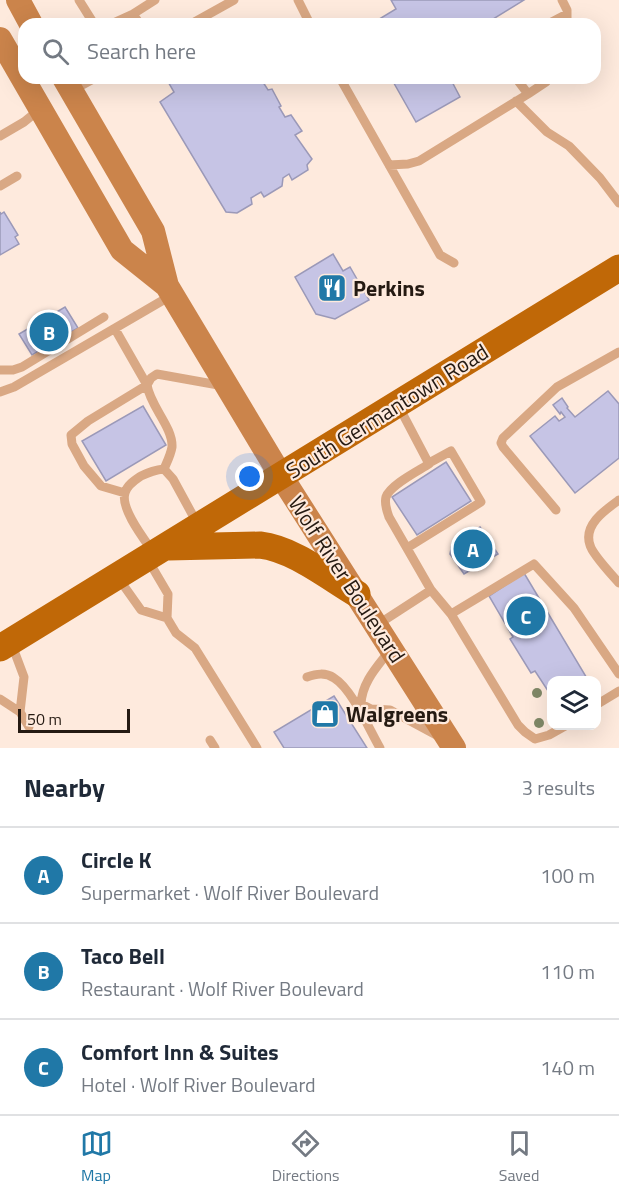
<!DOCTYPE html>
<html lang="en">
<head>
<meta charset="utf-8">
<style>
	:root { --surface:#fff; --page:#f2f2f3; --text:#1f2937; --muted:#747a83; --line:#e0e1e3; --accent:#2078a7 }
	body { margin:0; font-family:"Titillium Web",sans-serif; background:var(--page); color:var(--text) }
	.controls { position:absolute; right:18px; bottom:18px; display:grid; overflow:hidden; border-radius:12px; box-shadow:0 6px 24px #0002 }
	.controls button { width:54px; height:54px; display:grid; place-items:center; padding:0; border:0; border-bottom:2px solid var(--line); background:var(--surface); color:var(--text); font:30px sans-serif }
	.scale { position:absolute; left:18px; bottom:15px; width:112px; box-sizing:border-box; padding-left:6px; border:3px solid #251a12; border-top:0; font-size:16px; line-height:21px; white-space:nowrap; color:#251a12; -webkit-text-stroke:4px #feeadd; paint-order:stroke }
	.you { position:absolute; left:250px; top:477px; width:21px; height:21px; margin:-15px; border:4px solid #fff; border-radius:50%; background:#1a73e8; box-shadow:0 0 0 9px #1a73e833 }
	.badge { display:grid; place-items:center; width:39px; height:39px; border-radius:50%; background:var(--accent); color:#fff; font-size:20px; font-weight:700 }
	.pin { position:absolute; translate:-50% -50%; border:3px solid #fff; box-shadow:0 2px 6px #0006 }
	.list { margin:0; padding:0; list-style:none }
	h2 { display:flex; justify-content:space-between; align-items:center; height:78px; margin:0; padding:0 24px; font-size:26px }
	h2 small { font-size:20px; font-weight:400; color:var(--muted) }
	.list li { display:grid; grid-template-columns:39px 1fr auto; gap:18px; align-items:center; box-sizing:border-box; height:96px; padding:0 24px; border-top:2px solid var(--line) }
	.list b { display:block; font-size:22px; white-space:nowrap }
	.list p { margin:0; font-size:20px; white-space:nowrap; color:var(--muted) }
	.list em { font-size:20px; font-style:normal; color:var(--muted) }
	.icon { flex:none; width:33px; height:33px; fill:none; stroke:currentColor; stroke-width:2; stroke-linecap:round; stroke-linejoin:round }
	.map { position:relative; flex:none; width:619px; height:748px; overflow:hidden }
	.search { position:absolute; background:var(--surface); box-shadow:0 6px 24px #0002; left:18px; right:18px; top:18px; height:66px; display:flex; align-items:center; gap:15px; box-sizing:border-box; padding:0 21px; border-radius:18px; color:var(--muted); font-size:22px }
	.sheet { height:366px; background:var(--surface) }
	nav { display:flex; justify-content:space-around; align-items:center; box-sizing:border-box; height:84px; border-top:2px solid var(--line); background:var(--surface); font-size:16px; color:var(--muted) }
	nav a { display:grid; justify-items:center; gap:3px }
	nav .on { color:var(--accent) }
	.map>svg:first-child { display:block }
	.building { fill:#c6c4e5; stroke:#9b99b8; stroke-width:1.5 }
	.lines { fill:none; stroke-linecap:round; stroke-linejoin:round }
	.lane { stroke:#d9a884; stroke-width:9 }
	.secondary { stroke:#cb844b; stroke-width:24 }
	.primary { stroke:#c06807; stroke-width:27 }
	.tree { fill:#808867 }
	.labels { text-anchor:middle; stroke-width:4.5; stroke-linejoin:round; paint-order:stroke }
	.poi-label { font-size:22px; font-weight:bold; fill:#251a12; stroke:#feeadd; text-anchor:start }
	.street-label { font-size:22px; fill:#251a12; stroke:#feeadd }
</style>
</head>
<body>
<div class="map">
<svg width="619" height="748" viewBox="0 0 619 748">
	<rect width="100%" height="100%" fill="#feeadd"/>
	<path class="building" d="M391 0H524L493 19 495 24H371L396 9Z
		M170 78H262L261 79 268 90 272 89 281 106 279 107 285 117 291 115 302 131 295 135 312 159 307 165 308 170 292 180 289 174 283 178 282 186 264 197 261 192 251 198 252 204 237 213 226 212 160 102 174 92 167 80Z
		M391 78H450L460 97 416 122Z
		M0 212 1 214 4 212 18 235 15 237 19 244 0 255Z
		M333 254 343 271 350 267 369 300 335 319 316 314 295 277Z
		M65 307 78 328 32 355 19 334Z
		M608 391 619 404V458L575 493 530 436 555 416 559 421 565 417 561 412 560 414 553 405 562 398 568 407 567 408 575 417Z
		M143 406 166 445 106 481 82 441Z
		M446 462 471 501 417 535 392 497Z
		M480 527 498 554 464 574 450 554 452 544Z
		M524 573 588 680H552V697L535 671 531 673 510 639 513 637 489 596Z
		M334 696 367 748H284L274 732Z"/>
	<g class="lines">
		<path class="lane" d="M79 0 94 24
			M298 0 310 24
			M562 0 567 10V24
			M111 24 133 14
			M140 24 133 14 155 0
			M191 24 234 0
			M548 24 567 14
			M340 78 440 255 454 263
			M516 78 528 94
			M73 90 95 78
			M516 101 547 132 569 146 600 178 619 203
			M0 136 24 122 40 109
			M389 165 408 164 419 161 528 94 546 82 549 78
			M0 186 17 176
			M115 329 147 385C150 406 173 427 172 447 171 454 167 462 164 469
			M0 370H13L22 367 104 317
			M0 392 14 387 172 295
			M125 493 101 486 84 466 72 444 71 435 88 421 147 385 151 378 157 374 224 386
			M619 500C605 510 583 525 590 545 592 554 612 575 619 583
			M556 510 503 447 501 443 503 438 557 387 619 352
			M407 548 481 502 451 451 429 463
			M153 552C144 539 120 508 125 493 127 485 135 480 141 476 149 472 155 470 164 469L173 479 197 523
			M148 560 168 594 167 618 176 633 195 648 257 748
			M119 579 141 610 167 618
			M431 590 451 614
			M377 625 431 590 389 517C387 511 384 504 386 497 390 485 418 471 429 464L398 405
			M307 677C316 674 325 672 334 678 352 689 369 729 380 748
			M0 699 20 712 24 677 12 645
			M361 704 371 709 390 710 440 737
			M596 705 619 691
			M357 707 361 704C362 682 377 667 390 650
			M20 712 29 727
			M565 726 549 735 535 739 525 732 518 725 451 614 534 564 574 608 619 674
			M210 740 215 748"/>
		<path class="secondary" d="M18 0 31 24
			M0 39 122 250 167 286
			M64 78 153 231 167 286 281 476 454 748"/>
		<path class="primary" d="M168 547 260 545C294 549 328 577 357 594
			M0 648 619 268"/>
	</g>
	<g class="tree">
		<circle cx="537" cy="693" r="5"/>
		<circle cx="539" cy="723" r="5"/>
	</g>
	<defs>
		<g id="restaurant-square" transform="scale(1.5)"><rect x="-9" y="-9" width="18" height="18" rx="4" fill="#2078a7" stroke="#feeadd"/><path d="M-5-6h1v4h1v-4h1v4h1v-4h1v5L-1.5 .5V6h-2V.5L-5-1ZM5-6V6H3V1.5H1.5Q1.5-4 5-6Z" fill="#fff"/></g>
		<g id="shop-square" transform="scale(1.5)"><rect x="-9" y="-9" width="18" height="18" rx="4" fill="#2078a7" stroke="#feeadd"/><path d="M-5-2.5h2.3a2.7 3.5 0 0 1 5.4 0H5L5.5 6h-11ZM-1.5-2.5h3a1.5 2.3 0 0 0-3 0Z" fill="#fff"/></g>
	</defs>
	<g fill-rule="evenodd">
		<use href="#restaurant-square" x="332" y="288"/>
		<use href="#shop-square" x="325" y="714"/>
	</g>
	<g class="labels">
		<g class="poi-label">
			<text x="353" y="296">Perkins</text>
			<text x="346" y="722">Walgreens</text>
		</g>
		<g class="street-label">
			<text transform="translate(387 411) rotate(-32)" y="8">South Germantown Road</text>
			<text transform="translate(347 579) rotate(57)" y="8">Wolf River Boulevard</text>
		</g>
	</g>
</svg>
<div class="controls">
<button><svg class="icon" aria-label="layers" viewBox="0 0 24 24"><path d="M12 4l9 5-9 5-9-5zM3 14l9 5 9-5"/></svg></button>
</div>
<div class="scale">50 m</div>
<div class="you"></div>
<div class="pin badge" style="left:473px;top:549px">A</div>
<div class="pin badge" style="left:49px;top:332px">B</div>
<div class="pin badge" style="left:526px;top:616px">C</div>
<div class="search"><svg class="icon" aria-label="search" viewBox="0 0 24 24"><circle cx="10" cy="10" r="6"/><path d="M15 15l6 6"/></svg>Search here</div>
</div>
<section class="sheet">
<h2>Nearby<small>3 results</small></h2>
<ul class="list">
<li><span class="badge">A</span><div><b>Circle K</b><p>Supermarket · Wolf River Boulevard</p></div><em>100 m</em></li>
<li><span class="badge">B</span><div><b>Taco Bell</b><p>Restaurant · Wolf River Boulevard</p></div><em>110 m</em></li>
<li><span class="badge">C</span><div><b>Comfort Inn &amp; Suites</b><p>Hotel · Wolf River Boulevard</p></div><em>140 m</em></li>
</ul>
</section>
<nav>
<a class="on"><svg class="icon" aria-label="map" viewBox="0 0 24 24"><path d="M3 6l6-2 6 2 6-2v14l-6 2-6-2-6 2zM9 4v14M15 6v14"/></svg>Map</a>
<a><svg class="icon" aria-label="directions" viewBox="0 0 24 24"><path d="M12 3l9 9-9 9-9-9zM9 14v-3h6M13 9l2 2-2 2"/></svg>Directions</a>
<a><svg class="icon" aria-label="saved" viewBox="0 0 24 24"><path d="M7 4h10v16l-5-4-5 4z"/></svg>Saved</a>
</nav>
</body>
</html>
